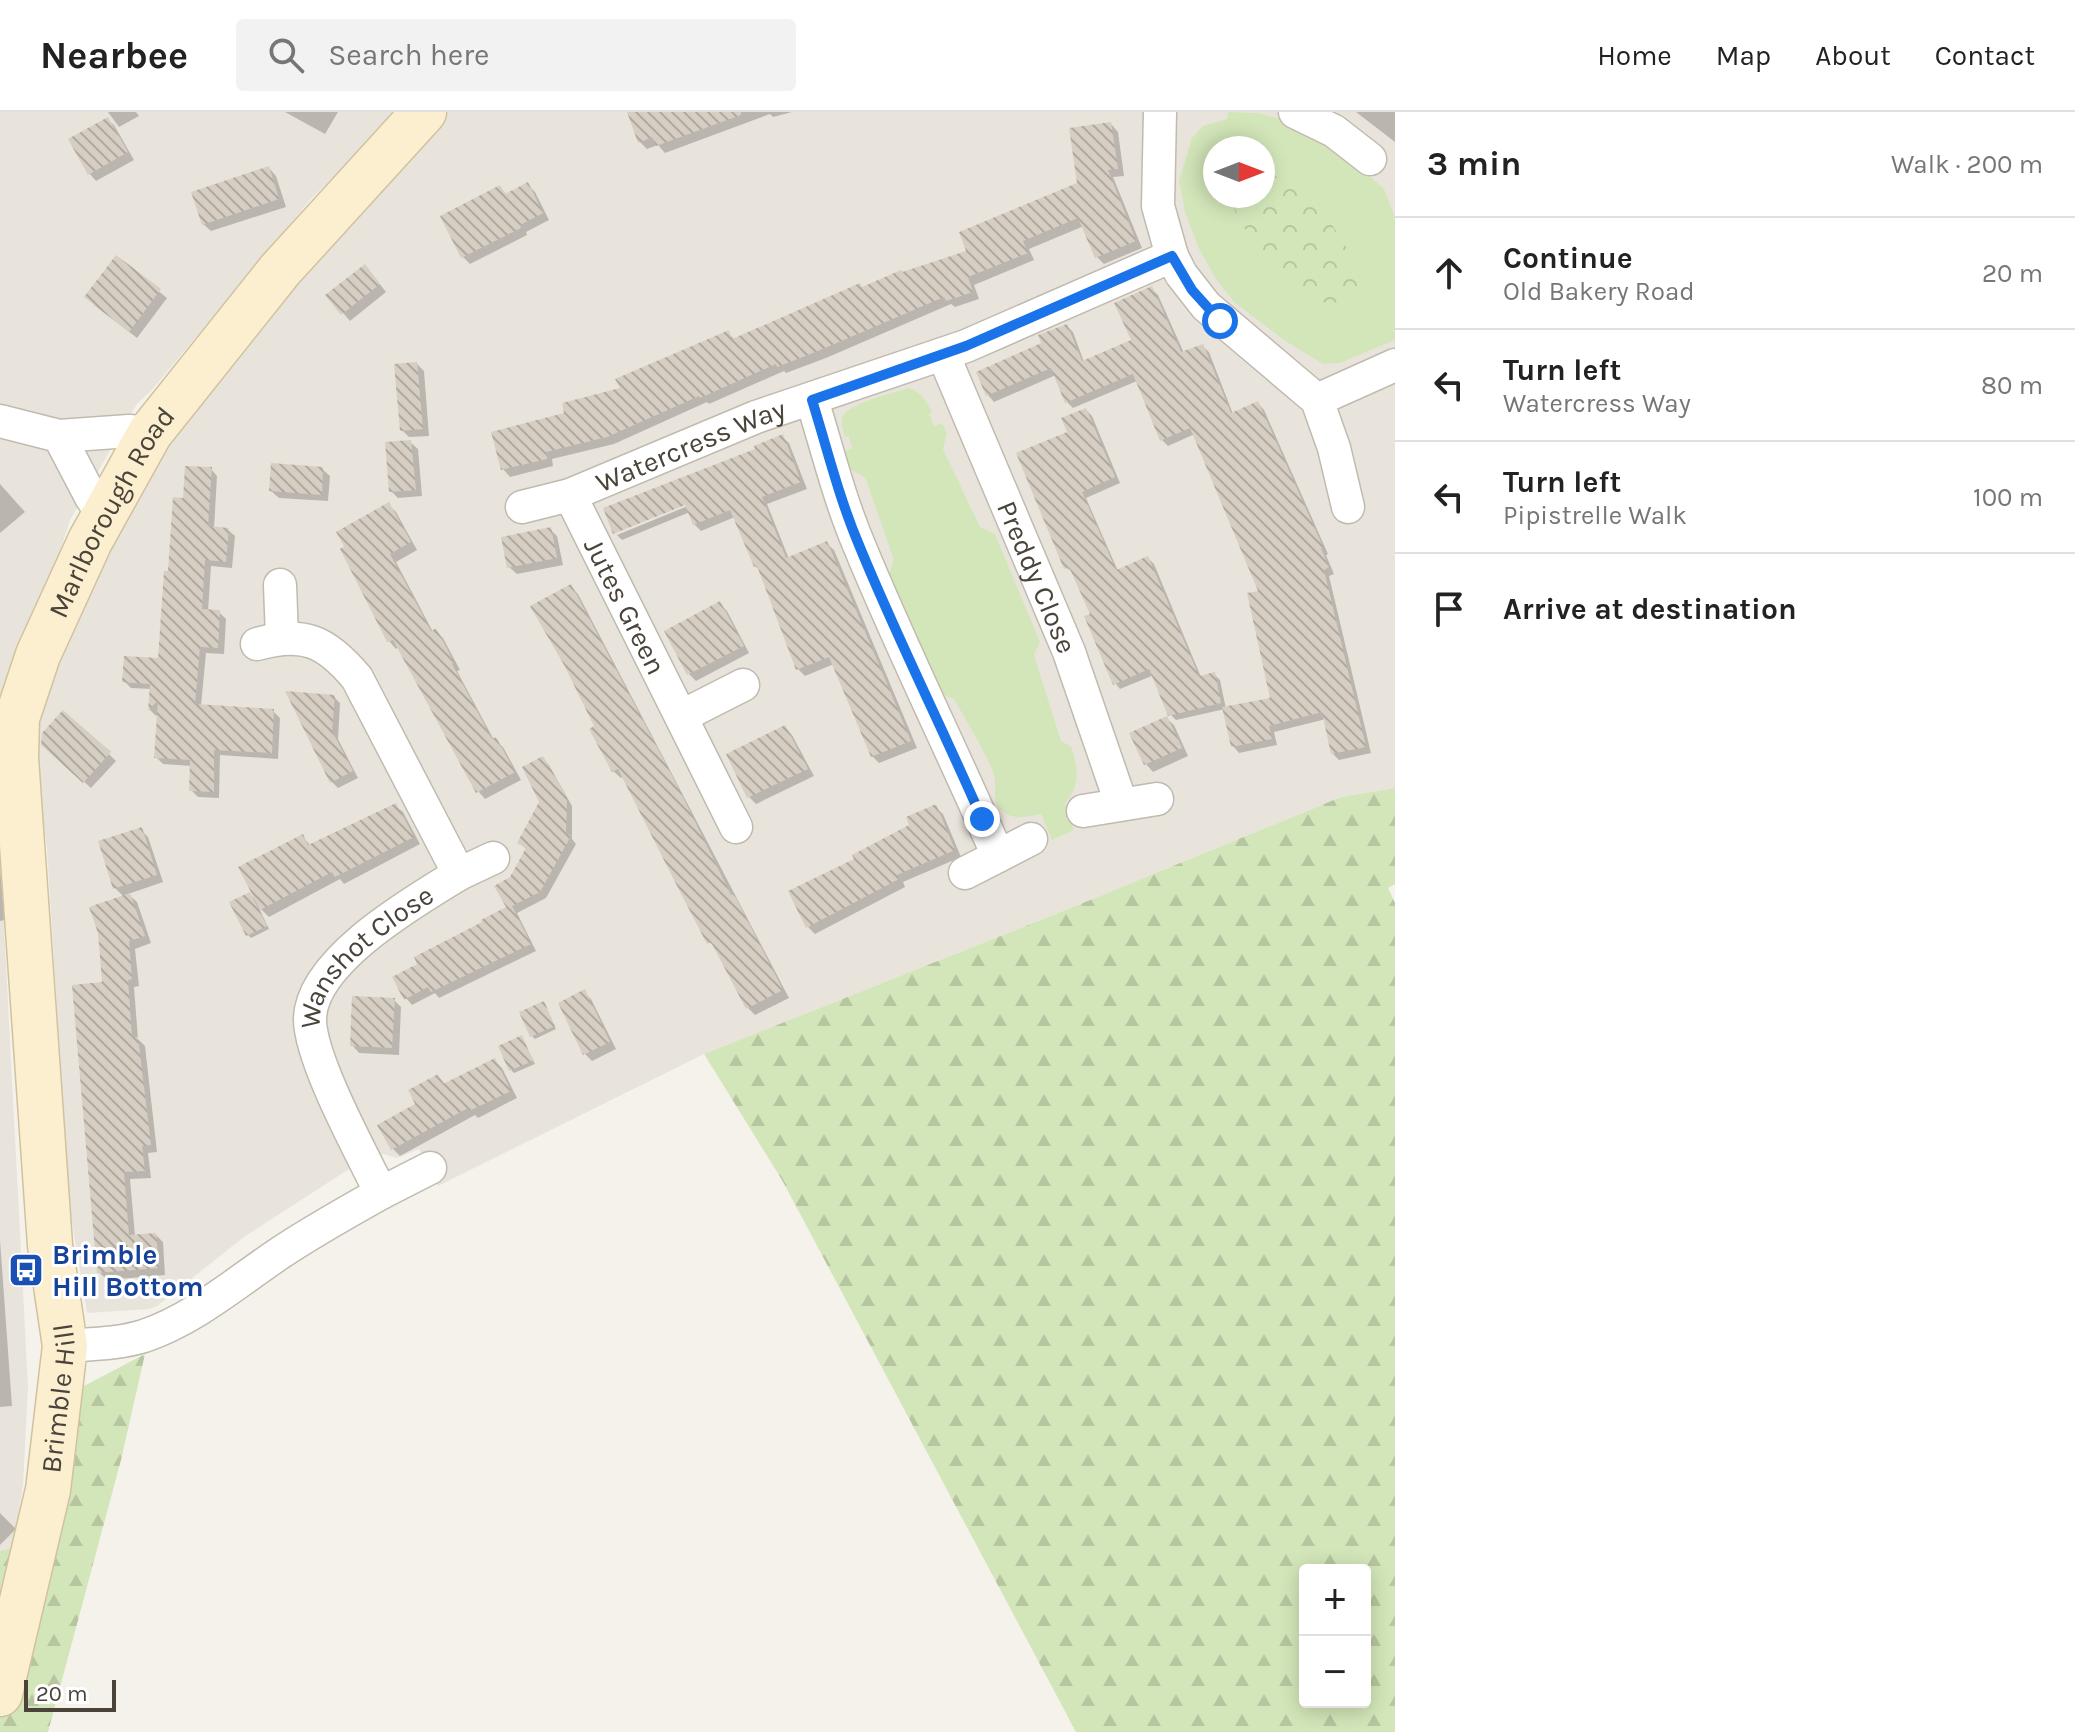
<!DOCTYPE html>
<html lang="en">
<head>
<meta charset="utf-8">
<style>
	:root { --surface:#fff; --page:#f2f2f2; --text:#222; --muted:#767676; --line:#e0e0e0 }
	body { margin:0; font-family:Karla,sans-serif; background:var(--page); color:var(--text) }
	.controls { position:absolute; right:24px; bottom:24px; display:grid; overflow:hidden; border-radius:8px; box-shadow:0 4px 20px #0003 }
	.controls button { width:72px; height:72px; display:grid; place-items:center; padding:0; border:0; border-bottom:2px solid var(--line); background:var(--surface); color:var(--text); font:40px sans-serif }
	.compass { position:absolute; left:1203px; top:24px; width:72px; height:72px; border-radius:50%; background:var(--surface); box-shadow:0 4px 20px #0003; rotate:90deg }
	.scale { position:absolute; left:24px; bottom:20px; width:92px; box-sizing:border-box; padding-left:8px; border:4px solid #49433a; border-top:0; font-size:22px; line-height:28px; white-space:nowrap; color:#49433a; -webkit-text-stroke:6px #fff; paint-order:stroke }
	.stop { position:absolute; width:24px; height:24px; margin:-18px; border:6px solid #1a73e8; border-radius:50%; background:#fff }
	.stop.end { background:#1a73e8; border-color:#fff; box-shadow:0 2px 8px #0008 }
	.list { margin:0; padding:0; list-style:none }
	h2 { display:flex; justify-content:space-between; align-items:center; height:104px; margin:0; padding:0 32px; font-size:34px }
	h2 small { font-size:26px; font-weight:400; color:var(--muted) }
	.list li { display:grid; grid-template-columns:52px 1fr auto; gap:24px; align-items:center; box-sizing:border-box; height:112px; padding:0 32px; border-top:2px solid var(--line) }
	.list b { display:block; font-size:30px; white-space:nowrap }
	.list p { margin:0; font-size:26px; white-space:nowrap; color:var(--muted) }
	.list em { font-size:26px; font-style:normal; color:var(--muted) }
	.icon { flex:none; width:44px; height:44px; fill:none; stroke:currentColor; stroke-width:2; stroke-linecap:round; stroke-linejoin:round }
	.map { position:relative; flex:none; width:1395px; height:1620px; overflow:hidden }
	header { display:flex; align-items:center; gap:48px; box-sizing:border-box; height:112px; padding:0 40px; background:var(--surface); border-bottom:2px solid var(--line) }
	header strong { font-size:38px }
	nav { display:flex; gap:44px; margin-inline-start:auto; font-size:28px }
	.search { width:560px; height:72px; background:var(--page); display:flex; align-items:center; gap:20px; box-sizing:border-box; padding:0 28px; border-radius:8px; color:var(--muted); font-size:30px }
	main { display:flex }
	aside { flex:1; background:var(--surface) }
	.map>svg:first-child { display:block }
	.residential { fill:#e9e4db; fill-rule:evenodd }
	.grass { fill:#d3e6b9; fill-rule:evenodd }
	.forest { fill:url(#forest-firs); fill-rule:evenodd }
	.park { fill:url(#park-crowns) }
	.shadow { fill:#0003 }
	.building { fill:url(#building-back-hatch) }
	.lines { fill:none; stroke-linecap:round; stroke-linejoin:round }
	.street-casing { stroke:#c0baaf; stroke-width:35 }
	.secondary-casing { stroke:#d1c29f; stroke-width:47 }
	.street { stroke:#fff; stroke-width:32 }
	.secondary { stroke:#fbefd0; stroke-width:44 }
	.route { stroke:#1a73e8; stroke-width:10 }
	.labels { text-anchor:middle; stroke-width:6; stroke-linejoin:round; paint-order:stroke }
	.street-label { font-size:28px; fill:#49433a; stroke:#fff }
	.transit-label { font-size:28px; font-weight:bold; fill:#164399; stroke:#fff; text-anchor:start }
</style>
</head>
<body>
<header>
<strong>Nearbee</strong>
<div class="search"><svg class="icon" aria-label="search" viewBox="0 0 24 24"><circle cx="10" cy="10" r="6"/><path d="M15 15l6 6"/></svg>Search here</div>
<nav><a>Home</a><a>Map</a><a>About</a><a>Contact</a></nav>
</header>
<main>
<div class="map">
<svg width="1395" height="1620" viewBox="0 0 1395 1620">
	<defs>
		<pattern id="forest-firs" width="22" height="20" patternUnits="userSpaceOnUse" patternTransform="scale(2)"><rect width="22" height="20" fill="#d3e6b9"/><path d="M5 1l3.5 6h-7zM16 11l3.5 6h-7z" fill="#b7c6a0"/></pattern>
		<pattern id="park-crowns" width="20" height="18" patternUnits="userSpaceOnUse" patternTransform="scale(2)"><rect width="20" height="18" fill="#d3e6b9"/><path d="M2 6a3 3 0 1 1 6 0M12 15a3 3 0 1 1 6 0" fill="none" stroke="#b7c6a0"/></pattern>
		<pattern id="building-back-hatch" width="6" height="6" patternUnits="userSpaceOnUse" patternTransform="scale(2)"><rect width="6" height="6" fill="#d6cec2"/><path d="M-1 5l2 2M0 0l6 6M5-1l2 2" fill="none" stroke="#b0a99f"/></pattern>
	</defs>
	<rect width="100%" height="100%" fill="#f5f2ec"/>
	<path class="residential" d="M0 0H398L311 87 151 279 137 292 70 408 45 487 0 582Z
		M445 0H1395V676L1341 685 1078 793 704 942 438 1074 419 1037 397 1046 383 1042 346 1059 244 1125 157 1194 149 1197 87 1201 70 1098 47 738 35 635 34 613 48 562 114 416 210 263ZM1215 36H1263V84H1215Z
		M0 736 28 1275 23 1374 6 1487 0 1491Z"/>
	<path class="grass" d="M1228 0 1257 1 1289 9 1342 40 1384 77 1395 105V228L1340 251 1323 252 1284 228 1234 190 1216 167 1199 137 1185 100 1179 68 1192 26 1203 14 1227 7ZM1215 36H1263V84H1215Z
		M909 276C922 280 926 289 932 300L929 302 934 314 942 311 947 321 943 337 980 415 995 422 1040 530 1034 543 1061 629 1071 634C1078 655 1081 674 1065 691L1074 718 1052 728 1041 702C1027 705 1011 709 1000 697 991 687 998 671 993 660 983 635 967 611 954 587L935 580 888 464 894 448 865 365 849 357 844 340 852 336 849 324 845 325C843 319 841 312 842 306 847 291 894 281 909 276Z"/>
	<path class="forest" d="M1395 676V772L1388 776 1395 791V1620H1076L782 1068 704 942 1078 793 1341 685ZM1365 1458V1590H1305V1458Z
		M145 1242 121 1348 48 1620H0V1439L53 1427 84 1274Z"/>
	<path class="park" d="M1263 60C1314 72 1353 137 1367 184L1355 190 1299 191 1252 130 1227 84H1263Z"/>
	<path class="shadow" d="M108 0H136L139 4 119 15Z
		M285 0H338L325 22Z
		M629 0H792L773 5 770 2 665 41 658 33 647 37 640 30Z
		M1356 0H1395V30Z
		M108 8 114 13 134 48 96 69 89 61Z
		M1111 12 1118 20 1124 64 1113 65 1142 136 1104 152 1097 145 1084 114 1029 137 1034 148 974 173 979 187 955 195 951 192 826 246 786 261 784 259 709 292 707 290 614 332 552 347 553 354 510 365 503 357 567 303 622 278 728 221 735 228 863 177 969 140 1079 72Z
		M269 56 276 64 286 95 211 119 203 112Z
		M528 73 535 80 549 108 526 120 527 123 470 152 463 145 500 76 507 83Z
		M117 146 167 186 137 226 94 193Z
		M372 162 386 180 350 209 328 183Z
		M1152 177 1158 183 1184 241 1202 234 1209 240 1233 302 1258 291 1264 298 1328 442 1326 443 1334 462 1329 464 1371 641 1339 648 1333 642 1326 607 1274 620 1277 633 1239 641 1233 634 1225 597 1176 608 1170 602 1154 563 1120 577 1115 571 1093 503 1074 460 1066 456 1070 321 1086 298 1092 304 1120 371 1086 386 1118 459 1148 446 1154 452 1201 565 1214 562 1220 568 1226 597 1273 587 1260 480 1195 322 1168 334 1161 327 1137 269 1073 296 1067 290 1056 263 994 290 988 283 1043 232 1067 214 1073 220 1084 250 1133 229Z
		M417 252 424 259 429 324 409 325 402 318Z
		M782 325 789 331 807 377 767 392 789 447 827 432 834 438 917 636 879 651 872 644 834 552 805 564 798 557 762 460 755 454 735 405 701 419 694 412 690 400 622 428 617 423 695 391 693 388 615 419V421L605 397 758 338Z
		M410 330 418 337 422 384 398 386 391 379Z
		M211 357 217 364 214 417 228 418 235 424 232 456 211 454 208 500H219L226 507 224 542 206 541 201 594 273 599 280 606 278 647 220 643 219 686 198 685 191 678 192 654 163 652 156 645 159 600 156 604 150 598 151 577 131 576 124 569 160 548 170 461 185 388Z
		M322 357 330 364 328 389 279 386 271 379Z
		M0 372 25 400 0 421Z
		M389 393 396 400 417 438 396 450 433 520 435 518 443 526 460 558 457 559 494 628 503 635 521 668 485 687 478 679 399 535 396 537 389 529Z
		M550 417 557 424 563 453 517 462 509 455Z
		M571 475 578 482 789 886 755 903 748 896 717 837 709 830 624 664 621 666 613 659 596 615Z
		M720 492 727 499 749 541 696 569 689 562Z
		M289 581 334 585 340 591 338 627 358 666 338 676 332 670Z
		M1166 606 1174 613 1188 644 1153 660 1146 652 1132 622Z
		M785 615 792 623 814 664 756 692 749 685Z
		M51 640 109 642 116 649 91 676Z
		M543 646 549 653 572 694V727L576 732 546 786 517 801 536 839 439 886 435 881 412 893 406 886 509 796 511 766 527 738 519 730 542 690Z
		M395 693 403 700 420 732 344 772 340 767 269 805 258 794 269 817 251 826 248 823 250 782 256 788 302 724 311 734Z
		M935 695 943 702 961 745 903 770 905 775 815 822 808 815 856 748 912 714Z
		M141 718 148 725 163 770 128 782 137 790 151 831 135 837 139 874 134 875 138 927 145 934 157 1040 148 1041 151 1066 130 1067 135 1124 156 1123 163 1130 165 1163 107 1168 99 1160 104 872 124 785 115 776Z
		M0 757 5 808 0 809Z
		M584 880 591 887 616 937 592 949 585 942Z
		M394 888 401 895 399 943 359 941 352 933Z
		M543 891 556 917 535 927 532 924Z
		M522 926 535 952 514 961 511 958Z
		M495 949 502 956 517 986 478 1006 475 1003 400 1044 392 1036 438 964 446 973Z
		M0 1128 12 1294 0 1295Z
		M0 1401 16 1417 0 1433Z"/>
	<path class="building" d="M627 0H741V3L656 34 652 25 638 31Z
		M108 5 128 40 88 63 68 27Z
		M1111 10 1118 57 1108 58 1136 129 1095 146 1078 106 1023 129 1028 141 968 165 973 180 946 189 944 185 818 239 777 255 776 252 700 286 699 284 607 325 546 340 547 347 501 358 491 320 564 301 562 291 620 276 615 267 729 218 732 227 860 171 862 175 901 158 902 160 966 139 959 120 1077 71 1069 16Z
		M269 54 279 87 202 113 191 80Z
		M528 70 543 101 520 113 521 116 461 146 440 104 500 73 505 82Z
		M116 143 161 177 129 220 84 185Z
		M365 152 380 172 341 203 325 183Z
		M1152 174 1181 240 1203 232 1231 301 1258 289 1323 435 1321 436 1329 455 1324 458 1366 635 1331 642 1322 600 1269 614 1272 627 1231 635 1222 595 1270 586 1247 481 1258 479 1190 316 1160 329 1133 262 1065 291 1051 256 986 284 976 260 1041 231 1038 223 1067 212 1082 249 1131 228 1114 191Z
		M417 250 423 317 400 319 394 252Z
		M1086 296 1115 365 1082 380 1116 458 1148 444 1199 564 1215 560 1221 591 1168 604 1149 557 1113 573 1084 504 1090 502 1069 455 1064 457 1016 341 1067 320 1061 306Z
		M783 322 801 370 762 385 786 446 827 429 911 629 871 645 829 545 796 558 757 454 754 455 730 398 693 413 685 393 613 422 603 396 755 337 754 334Z
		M411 328 416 378 389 380 385 330Z
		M271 351 323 355 322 383 269 379Z
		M185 354 212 355 208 414 229 416 226 450 205 448 202 497 220 498 218 536 200 535 195 592 274 597 272 641 214 638V680L189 679 190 648 154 646 158 588 148 599 150 572 122 570 124 544 158 546 164 459H168L173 385 183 386Z
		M389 390 411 430 390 442 431 519 436 516 454 550 452 552 492 627 496 625 515 660 476 681 393 528 387 530 340 437 344 434 336 420Z
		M551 415 557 446 507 456 501 425Z
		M571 472 677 673 731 783 734 782 783 878 746 897 711 830 707 832 675 770 618 657 612 660 589 617 594 614 564 553 530 494Z
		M720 489 744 534 687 563 664 519Z
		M285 579 335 583 332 619 353 659 330 671Z
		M63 598 111 640 83 671 41 633 42 621Z
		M1167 604 1182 636 1144 653 1129 621Z
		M785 613 808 657 747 686 726 642Z
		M543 644 567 685 566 721 571 724 540 780 512 794 531 832 431 880 428 875 404 888 392 865 417 852 414 845 482 810 481 808 506 795 494 774 510 765 526 736 517 731 539 690 522 655Z
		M396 691 414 725 335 765 332 760 260 798 238 755 303 722 308 733Z
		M936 692 955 738 897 763 899 767 806 816 788 779 854 747 852 743 909 713 906 705Z
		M142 715 157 763 113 777 98 729Z
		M250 780 267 814 246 824 229 790Z
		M130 781 145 824 129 829 132 867 128 868 132 925H138L151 1033 142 1034 145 1059 124 1060 129 1123 156 1121 159 1156 97 1161 72 873 102 870 98 821 89 795Z
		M585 877 610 930 583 943 558 891Z
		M352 884 395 886 392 936 350 934Z
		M544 889 555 914 530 925 519 900Z
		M522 923 533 949 509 959 498 934Z
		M495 946 511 979 469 999 468 996 391 1038 377 1013 415 992 408 978 438 962 443 972Z"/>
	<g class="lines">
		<g class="street-casing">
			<g id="street">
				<path d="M1160 0 1158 94 1172 144 1181 162 1206 194 1317 288 1334 336 1348 395"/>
				<path d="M1295 0 1334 19 1370 47"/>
				<path id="s1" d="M943 242 1069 540 1121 691"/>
				<path d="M812 288C827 336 839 386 859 433 902 538 953 640 998 744"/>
				<path d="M1317 288 1395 253"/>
				<path d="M0 309 59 324 91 385 103 403"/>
				<path d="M59 324 129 319 150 321"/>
				<path id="s2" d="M570 383 736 715"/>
				<path id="s3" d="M522 395 570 383 756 305 966 234 1172 144"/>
				<path d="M280 473 282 525"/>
				<path d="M682 604 743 573"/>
				<path d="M1083 699 1157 687"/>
				<path d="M965 761 1031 727"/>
				<path d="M459 762 493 746"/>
				<path d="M381 1081 430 1056"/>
				<path id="s4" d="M65 1234C92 1232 118 1232 144 1224 194 1207 237 1170 280 1141 313 1119 347 1100 381 1081 362 1042 309 946 310 906 312 848 415 789 459 762L357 566C326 529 304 519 257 532"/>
			</g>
		</g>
		<g class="secondary-casing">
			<g id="secondary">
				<path id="s5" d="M0 1582 48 1378 65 1234 50 1133 16 646 17 606 38 543 90 429 150 321 280 158 424 0"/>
			</g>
		</g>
		<use href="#street" class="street"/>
		<use href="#secondary" class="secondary"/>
	</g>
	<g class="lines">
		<path class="route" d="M982 707C942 615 897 526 859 433 839 386 827 336 812 288L966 234 1172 144 1192 178 1220 209"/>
	</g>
	<defs>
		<g id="bus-square" transform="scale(1.8)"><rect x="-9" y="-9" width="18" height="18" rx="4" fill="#1a4fb4" stroke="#fff"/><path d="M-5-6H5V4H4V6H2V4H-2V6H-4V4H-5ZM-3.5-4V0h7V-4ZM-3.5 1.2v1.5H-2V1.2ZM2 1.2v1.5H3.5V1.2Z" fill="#fff"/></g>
	</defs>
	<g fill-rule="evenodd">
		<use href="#bus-square" x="26" y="1158"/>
	</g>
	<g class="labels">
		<g class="street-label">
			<text dy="10" stroke="none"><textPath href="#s3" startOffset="180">Watercress Way</textPath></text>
			<text dy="10" stroke="none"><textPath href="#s5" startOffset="1212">Marlborough Road</textPath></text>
			<text dy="10" stroke="none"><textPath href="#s1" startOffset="242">Preddy Close</textPath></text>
			<text dy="10" stroke="none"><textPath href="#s2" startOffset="124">Jutes Green</textPath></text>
			<text dy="10" stroke="none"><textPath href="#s4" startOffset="632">Wanshot Close</textPath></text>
			<text dy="10" stroke="none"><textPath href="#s5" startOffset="302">Brimble Hill</textPath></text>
		</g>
		<g class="transit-label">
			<text x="52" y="1152">Brimble<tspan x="52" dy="32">Hill Bottom</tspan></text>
		</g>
	</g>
</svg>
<div class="controls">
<button>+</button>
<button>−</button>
</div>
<svg class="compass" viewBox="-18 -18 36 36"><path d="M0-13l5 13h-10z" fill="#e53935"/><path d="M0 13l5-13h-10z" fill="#767676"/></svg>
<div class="scale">20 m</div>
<div class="stop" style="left:1220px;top:209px"></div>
<div class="stop end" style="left:982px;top:707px"></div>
</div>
<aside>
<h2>3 min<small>Walk · 200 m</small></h2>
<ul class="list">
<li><svg class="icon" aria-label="ahead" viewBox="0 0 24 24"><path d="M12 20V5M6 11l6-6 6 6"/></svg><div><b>Continue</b><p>Old Bakery Road</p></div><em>20 m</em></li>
<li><svg class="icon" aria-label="left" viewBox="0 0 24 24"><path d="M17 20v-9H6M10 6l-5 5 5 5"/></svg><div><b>Turn left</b><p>Watercress Way</p></div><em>80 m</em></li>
<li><svg class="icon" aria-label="left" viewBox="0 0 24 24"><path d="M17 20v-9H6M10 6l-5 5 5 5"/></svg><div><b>Turn left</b><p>Pipistrelle Walk</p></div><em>100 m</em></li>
<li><svg class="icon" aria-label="arrive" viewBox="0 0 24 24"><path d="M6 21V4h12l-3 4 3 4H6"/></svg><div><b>Arrive at destination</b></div></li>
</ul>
</aside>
</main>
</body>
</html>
